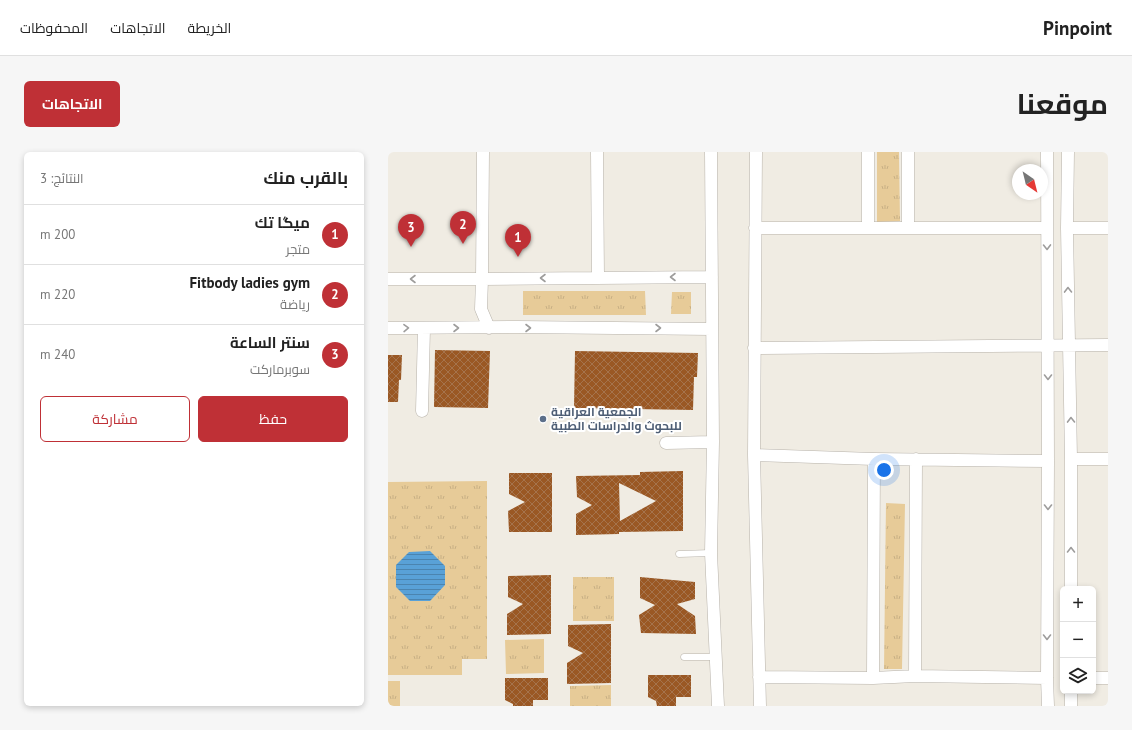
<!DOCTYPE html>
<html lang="ar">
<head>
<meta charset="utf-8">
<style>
	:root { --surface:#fff; --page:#f6f6f6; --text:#222; --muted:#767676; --line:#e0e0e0; --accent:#bf3036 }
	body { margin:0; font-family:"PT Sans",Cairo,sans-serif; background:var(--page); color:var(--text); direction:rtl }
	.controls { position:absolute; right:12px; bottom:12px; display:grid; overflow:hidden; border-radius:6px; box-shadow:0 2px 6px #0003 }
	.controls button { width:36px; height:36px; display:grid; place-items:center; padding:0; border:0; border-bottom:1px solid var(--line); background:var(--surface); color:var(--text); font:20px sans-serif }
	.compass { position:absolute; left:624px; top:12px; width:36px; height:36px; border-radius:50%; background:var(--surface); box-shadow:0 2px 6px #0003; rotate:145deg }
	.you { position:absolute; left:496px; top:318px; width:14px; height:14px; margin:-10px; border:3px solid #fff; border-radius:50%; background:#1a73e8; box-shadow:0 0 0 6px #1a73e833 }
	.badge { display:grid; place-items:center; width:26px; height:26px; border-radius:50%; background:var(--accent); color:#fff; font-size:13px; font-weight:700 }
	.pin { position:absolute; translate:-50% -33px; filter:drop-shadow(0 1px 2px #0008) }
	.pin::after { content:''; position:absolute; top:21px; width:14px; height:12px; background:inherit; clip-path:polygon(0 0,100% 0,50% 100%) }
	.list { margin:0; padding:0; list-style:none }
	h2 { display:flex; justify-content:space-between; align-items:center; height:52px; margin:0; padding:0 16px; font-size:17px }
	h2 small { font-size:13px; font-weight:400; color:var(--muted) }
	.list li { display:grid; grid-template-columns:26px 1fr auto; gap:12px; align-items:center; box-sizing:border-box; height:60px; padding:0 16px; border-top:1px solid var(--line) }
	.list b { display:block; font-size:15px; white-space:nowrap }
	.list p { margin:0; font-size:13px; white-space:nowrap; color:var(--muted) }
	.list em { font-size:13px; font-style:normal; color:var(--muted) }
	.actions { display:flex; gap:8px; padding:12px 16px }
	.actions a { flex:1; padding:9px 0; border:1px solid var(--accent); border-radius:6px; text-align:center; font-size:14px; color:var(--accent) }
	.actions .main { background:var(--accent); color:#fff }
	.icon { flex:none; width:22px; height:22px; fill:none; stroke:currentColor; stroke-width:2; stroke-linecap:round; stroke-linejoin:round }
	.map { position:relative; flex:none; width:720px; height:554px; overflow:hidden; direction:ltr; border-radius:6px }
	header { display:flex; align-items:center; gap:24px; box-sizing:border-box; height:56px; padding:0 20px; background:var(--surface); border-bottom:1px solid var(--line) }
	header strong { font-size:19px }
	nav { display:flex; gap:22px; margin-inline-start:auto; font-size:14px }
	.intro { display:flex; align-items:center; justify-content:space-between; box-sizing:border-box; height:96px; padding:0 24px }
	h1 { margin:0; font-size:28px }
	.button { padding:10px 18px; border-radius:6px; background:var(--accent); color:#fff; font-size:14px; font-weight:700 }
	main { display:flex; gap:24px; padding:0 24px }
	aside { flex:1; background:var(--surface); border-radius:6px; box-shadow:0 2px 6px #0003 }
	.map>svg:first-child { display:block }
	.grass { fill:url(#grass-tufts) }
	.water { fill:url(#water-rules) }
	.building { fill:url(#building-cross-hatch); fill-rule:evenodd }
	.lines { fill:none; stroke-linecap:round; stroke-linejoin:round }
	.lane-casing { stroke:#b7b2aa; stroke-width:7 }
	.street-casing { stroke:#b7b2aa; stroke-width:13 }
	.lane { stroke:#fff; stroke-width:6 }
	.street { stroke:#fff; stroke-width:12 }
	.oneway { stroke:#9e9d9c }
	.service-dot { fill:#5c6f8a; stroke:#fff; stroke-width:1.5 }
	.labels { text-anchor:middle; stroke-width:4; stroke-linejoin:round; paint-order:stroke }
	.service-label { font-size:12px; font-weight:bold; fill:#4e5e75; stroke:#fff; text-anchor:start }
</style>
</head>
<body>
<header>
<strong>Pinpoint</strong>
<nav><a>الخريطة</a><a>الاتجاهات</a><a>المحفوظات</a></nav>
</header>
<div class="intro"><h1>موقعنا</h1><a class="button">الاتجاهات</a></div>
<main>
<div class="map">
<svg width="720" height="554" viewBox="0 0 720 554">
	<defs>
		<pattern id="grass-tufts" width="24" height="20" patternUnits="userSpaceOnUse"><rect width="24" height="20" fill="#e7cb98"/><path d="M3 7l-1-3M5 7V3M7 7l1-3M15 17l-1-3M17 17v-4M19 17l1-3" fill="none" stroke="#c7af84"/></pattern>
		<pattern id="water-rules" width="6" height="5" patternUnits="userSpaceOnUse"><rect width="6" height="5" fill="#59a1d7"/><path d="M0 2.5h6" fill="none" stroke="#4b84af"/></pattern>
		<pattern id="building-cross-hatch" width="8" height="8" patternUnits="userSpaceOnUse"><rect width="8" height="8" fill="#9a5824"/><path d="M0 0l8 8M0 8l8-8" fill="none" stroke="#a5734c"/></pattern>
	</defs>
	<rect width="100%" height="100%" fill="#f0ece3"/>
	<path class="grass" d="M489 0H511L512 69 489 70Z
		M135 139H257L258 163H135Z
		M284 140H303V162H283Z
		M99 329V507H74V523H0V330Z
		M498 351 517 352 514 517H496Z
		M185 425H226V469H185Z
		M156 487V521L118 522 117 488Z
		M0 529H12V554H0Z
		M223 533V554H182V534Z"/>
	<path class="water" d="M42 399 57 414V433L42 449H22L8 435V413L21 400Z"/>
	<path class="building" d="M47 198 102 199 100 256 46 255Z
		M187 199 310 201 309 225H306L305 258 186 256Z
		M0 203H14L13 228H11L10 250H0Z
		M295 319V379L231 380V382L188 383V362L204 353 189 345 188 324 252 323V320ZM231 331 268 349 232 369Z
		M121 321H164V380H121L120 359 137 350 121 342Z
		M163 423V482L119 483V462L135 452 120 445V424Z
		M252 425 307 430V447L289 452 307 464 308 482 253 481 251 463 267 453 252 446Z
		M223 472V531L179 532V511L195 501 180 494V473Z
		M260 523H303V545H288V554H269L268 549 260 545Z
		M117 526H160V548H145V554H125V552L117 548Z"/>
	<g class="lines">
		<g class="lane-casing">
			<path id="lane" d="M291 402 323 401
				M296 505H328"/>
		</g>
		<g class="street-casing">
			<path id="street" d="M95 0 94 127 93 157 101 176
				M209 0 210 126
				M323 0 325 290 323 401 330 554
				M368 0 366 303 372 554
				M480 0V76
				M520 0V75
				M659 0 660 309 659 526 660 554
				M680 0 679 76 683 307V437
				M367 76H658
				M679 76H720
				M0 127H94L324 125
				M0 176 130 175 324 177
				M366 196 720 193
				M34 259 36 176
				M278 291 325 290
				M366 303 486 307 660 309
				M683 307H720
				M527 524 528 307
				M371 525 485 526 527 524 659 526
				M485 526 486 307
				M705 526H720
				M683 539V554"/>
		</g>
		<use href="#lane" class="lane"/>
		<use href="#street" class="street"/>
	</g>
	<defs><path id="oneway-chevron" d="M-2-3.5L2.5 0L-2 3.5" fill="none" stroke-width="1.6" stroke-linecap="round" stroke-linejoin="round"/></defs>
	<g class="oneway">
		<use href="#oneway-chevron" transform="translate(659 95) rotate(89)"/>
		<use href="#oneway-chevron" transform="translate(285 125) rotate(180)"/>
		<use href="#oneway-chevron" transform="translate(155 126) rotate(180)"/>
		<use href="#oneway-chevron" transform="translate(25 127) rotate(-180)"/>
		<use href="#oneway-chevron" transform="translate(680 138) rotate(-91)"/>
		<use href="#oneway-chevron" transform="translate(18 176) rotate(-1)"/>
		<use href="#oneway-chevron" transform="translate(68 176)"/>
		<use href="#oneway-chevron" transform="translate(140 176)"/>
		<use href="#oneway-chevron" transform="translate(270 176)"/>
		<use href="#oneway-chevron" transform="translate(660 225) rotate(90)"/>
		<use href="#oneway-chevron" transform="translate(683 268) rotate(-91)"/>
		<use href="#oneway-chevron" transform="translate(660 355) rotate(90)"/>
		<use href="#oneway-chevron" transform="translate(683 398) rotate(-90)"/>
		<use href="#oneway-chevron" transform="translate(659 485) rotate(90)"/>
	</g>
	<circle class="service-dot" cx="155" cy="267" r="4"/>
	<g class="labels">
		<g class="service-label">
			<text x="163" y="264">الجمعية العراقية<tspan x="163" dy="14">للبحوث والدراسات الطبية</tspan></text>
		</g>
	</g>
</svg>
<div class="controls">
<button>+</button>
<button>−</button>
<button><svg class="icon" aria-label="layers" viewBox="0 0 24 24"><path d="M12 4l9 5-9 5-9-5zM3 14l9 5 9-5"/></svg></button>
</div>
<svg class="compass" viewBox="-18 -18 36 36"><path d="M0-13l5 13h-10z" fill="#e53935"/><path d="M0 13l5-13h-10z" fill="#767676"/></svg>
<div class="you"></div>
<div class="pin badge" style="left:130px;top:105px">1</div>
<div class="pin badge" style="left:75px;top:92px">2</div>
<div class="pin badge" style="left:23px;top:95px">3</div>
</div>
<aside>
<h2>بالقرب منك<small>النتائج: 3</small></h2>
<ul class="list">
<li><span class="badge">1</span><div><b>ميگا تك</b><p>متجر</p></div><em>200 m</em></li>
<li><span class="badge">2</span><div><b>Fitbody ladies gym</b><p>رياضة</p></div><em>220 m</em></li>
<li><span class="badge">3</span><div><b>سنتر الساعة</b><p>سوبرماركت</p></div><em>240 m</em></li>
</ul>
<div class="actions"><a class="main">حفظ</a><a>مشاركة</a></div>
</aside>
</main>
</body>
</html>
